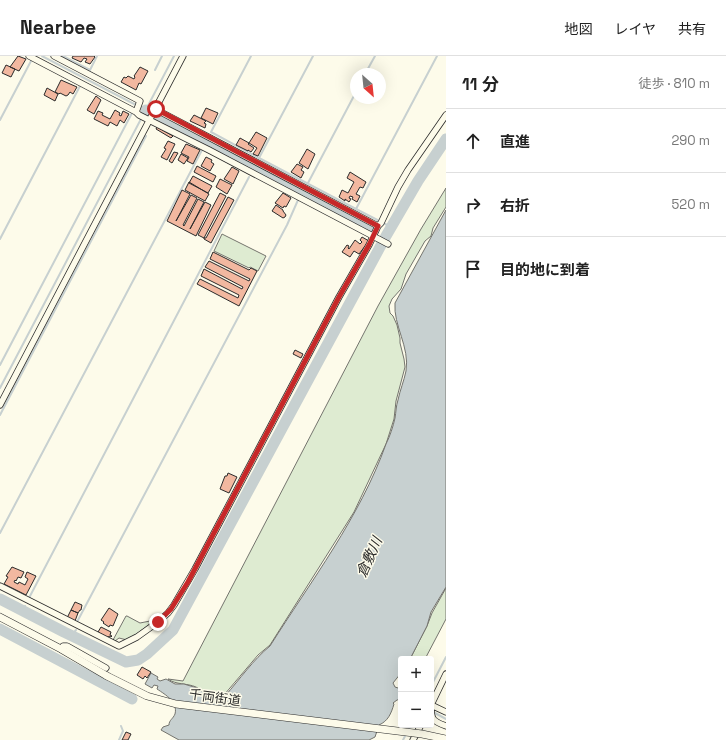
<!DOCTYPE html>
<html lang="ja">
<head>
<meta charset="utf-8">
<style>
	:root { --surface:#fff; --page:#f2f2f2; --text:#222; --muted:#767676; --line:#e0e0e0 }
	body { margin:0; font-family:"Space Grotesk","Noto Sans JP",sans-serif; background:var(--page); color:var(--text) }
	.controls { position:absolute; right:12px; bottom:12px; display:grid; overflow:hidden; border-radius:4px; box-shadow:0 4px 16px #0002 }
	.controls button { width:36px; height:36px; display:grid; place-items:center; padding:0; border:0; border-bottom:1px solid var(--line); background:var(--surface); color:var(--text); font:20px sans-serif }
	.compass { position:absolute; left:350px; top:12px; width:36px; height:36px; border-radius:50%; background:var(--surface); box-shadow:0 4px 16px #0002; rotate:153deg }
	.stop { position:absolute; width:12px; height:12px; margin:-9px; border:3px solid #c62828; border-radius:50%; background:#fff }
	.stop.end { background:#c62828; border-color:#fff; box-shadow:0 1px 4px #0008 }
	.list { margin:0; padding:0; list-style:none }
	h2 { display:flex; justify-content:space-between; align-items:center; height:52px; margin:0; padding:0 16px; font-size:17px }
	h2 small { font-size:13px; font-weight:400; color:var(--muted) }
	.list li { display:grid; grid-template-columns:26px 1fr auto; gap:12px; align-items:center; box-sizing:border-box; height:64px; padding:0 16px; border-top:1px solid var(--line) }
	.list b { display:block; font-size:15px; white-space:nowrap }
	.list em { font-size:13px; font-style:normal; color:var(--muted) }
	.icon { flex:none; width:22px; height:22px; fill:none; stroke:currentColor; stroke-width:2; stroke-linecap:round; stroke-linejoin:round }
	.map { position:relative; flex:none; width:446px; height:684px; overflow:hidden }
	header { display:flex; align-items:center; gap:24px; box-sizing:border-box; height:56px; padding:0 20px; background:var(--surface); border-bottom:1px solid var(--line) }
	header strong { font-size:19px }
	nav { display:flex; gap:22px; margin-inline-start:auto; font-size:14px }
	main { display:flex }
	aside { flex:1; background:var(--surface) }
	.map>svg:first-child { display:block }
	.green { fill:#deebd1; stroke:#74746e }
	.water { fill:#c7d0d0; stroke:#74746e }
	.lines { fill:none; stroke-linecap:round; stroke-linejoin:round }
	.stream { stroke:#c7d0d0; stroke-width:2 }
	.river { stroke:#c7d0d0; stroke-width:11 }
	.building { fill:#f2b8a0; stroke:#2b2b2b }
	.street-casing { stroke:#2b2b2b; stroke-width:7 }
	.secondary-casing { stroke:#2b2b2b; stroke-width:8 }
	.street { stroke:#fdfbea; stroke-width:5.5 }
	.secondary { stroke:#fdfbea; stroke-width:7 }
	.secondary-bridge-casing { stroke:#2b2b2b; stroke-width:8; stroke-linecap:butt }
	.secondary-bridge { stroke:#fdfbea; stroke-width:7 }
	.route { stroke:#c62828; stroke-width:5 }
	.labels { text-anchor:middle; stroke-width:3; stroke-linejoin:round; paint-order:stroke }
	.street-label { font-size:13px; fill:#2b2b2b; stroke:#fdfbea }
	.water-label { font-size:14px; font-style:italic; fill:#2b2b2b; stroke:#fdfbea }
</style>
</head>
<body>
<header>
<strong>Nearbee</strong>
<nav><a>地図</a><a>レイヤ</a><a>共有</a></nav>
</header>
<main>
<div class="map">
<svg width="446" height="684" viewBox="0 0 446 684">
	<rect width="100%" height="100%" fill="#fdfbea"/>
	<path class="green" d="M446 132V151L433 172 431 180 425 185 406 218 401 233 392 243 389 250 390 257 393 260 397 269 400 282V287L404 303 405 311 396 345 394 363 386 388 354 456 270 589 258 599 224 639C219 639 212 640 208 638 204 637 200 633 196 631 187 627 176 629 168 623L183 625 378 250 421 173Z
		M222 178 266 200 258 215 250 211 249 212 214 195Z
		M446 532V563L425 603H410L427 570 432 557Z
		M126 560H127L140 567 155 564 131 582 127 584 119 582 115 585 113 584Z"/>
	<path class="water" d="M446 154V531L431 556 427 570 410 603H401V617L393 627 395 631 401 633V643L397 644 393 647 394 648C391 658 388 665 379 669L375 681 369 684H179L161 674 163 671 169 669C169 664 173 663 175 658 178 646 166 639 157 633L158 630 154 629 152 632 145 628 151 617 158 621 157 623 160 625 166 623 175 628H184L197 632 208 639 225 640C240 623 253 604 270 590 311 525 360 461 386 388 390 380 393 371 395 362 396 356 396 350 398 344 400 334 404 325 406 315 410 291 393 269 395 247Z"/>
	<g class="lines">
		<path class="stream" d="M42 0 136 49
			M63 0 90 14 97 0
			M251 0 211 76 259 102
			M313 0 259 102 356 153
			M155 14 162 0
			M365 18 375 0
			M156 63 157 60
			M0 64 31 5
			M205 88 206 86
			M254 113 255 111
			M308 127 356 36
			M391 171 356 153 437 0
			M0 183 80 30
			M0 309 132 57
			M0 332 174 0
			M0 359 146 80
			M0 477 202 94
			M29 542 249 121
			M23 555 25 550
			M77 566 287 169 298 144
			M71 580 76 574
			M431 630 446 601
			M435 657 446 663
			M119 684 123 675 121 670
			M403 684 411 669"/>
		<path class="river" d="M146 54 148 55
			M155 59 373 173
			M0 543 64 576 126 606 138 604 147 598 173 574 386 180 418 125 446 83
			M0 573 132 643"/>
	</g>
	<path class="building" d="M18 0 26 3 19 15 10 11Z
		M73 0H94L95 1 90 8 85 6 87 3 84 2 81 6 72 2Z
		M6 9 15 13 11 21 2 17Z
		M140 11 148 15 141 28 139 27 136 34 121 26 124 21 126 22 128 20 134 23 135 21 134 20Z
		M61 24 77 31 73 38 70 36 68 39 66 40 60 37 59 38 55 36Z
		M47 32 58 38 55 45 44 39Z
		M96 40 101 44 94 58 87 54Z
		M206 52 218 57 213 68 201 62Z
		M115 54 120 57 119 59 121 60 123 55 129 58 124 67 120 64 117 70 110 66 108 70 94 63 98 55 103 57 102 59 110 63Z
		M194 59 206 65 204 67 206 68 205 72 190 65Z
		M157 71 173 80 171 82 156 73Z
		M256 76 267 82 258 100 253 98 257 92 249 87Z
		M240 82 249 87 248 88 254 92 251 96 248 94V95L236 89Z
		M168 85 175 88 167 104 161 101 166 93 164 92Z
		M186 88 200 94 193 108 187 105 189 101 181 97Z
		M307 93 315 98 308 113 299 107Z
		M174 96 178 97 172 107 169 105Z
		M181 98 188 102 184 108 178 104Z
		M206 101 212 104 211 106 214 108 210 115 201 110Z
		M297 108 303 111 301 114 304 116 301 122 291 116Z
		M197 110 216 120 213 126 194 116Z
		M232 111 239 115 233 128 224 123Z
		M350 116 366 126 363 132 360 131 356 138 360 140 357 146 352 143 353 141 350 140 349 142 351 143 349 146 345 143V145L339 141 342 134 348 137 354 126 347 122Z
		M193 120 212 130 208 137 189 127Z
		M220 123 232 129 227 138 216 131Z
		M189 126 209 138 205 145 185 134Z
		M182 134 190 138 176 165 191 139 197 142 183 169 184 170 198 143 204 146 190 173 205 146 211 149 196 180 167 165Z
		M220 137 226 140 204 182 198 179Z
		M283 137 291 142 286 151 284 150 283 152 275 147Z
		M228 141 234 144 211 187 204 183V182H206Z
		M276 149 283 154V155L286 159 285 161 283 162 272 155Z
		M362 181 369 185 359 198 354 195 350 201 342 196 347 189 349 190 348 192 349 193 355 184 360 188 362 186 360 184Z
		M213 196 249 214 251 212 257 215 239 250 197 228 200 223 238 242 239 239 201 220 204 213 242 233 243 231 205 211 209 205 249 225 250 223 210 203Z
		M295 294 303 298 301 302 293 298Z
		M228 417 237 421 229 437 220 433 225 420H227Z
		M12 511 24 516 21 522 18 521 16 525 15 524 14 526 18 528 19 526 25 529 28 523 25 521 27 516 36 520 26 539 4 528 8 521 6 520Z
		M75 546 82 549 81 554H80L78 557 71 554Z
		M109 552 118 558 113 570 110 569 109 571 103 567 104 566 101 564Z
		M71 554 78 557 75 565 67 562Z
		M101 571 111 576 110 579 112 580 111 581 109 580 108 582 98 576Z
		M142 611 151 616 147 622 145 620 143 623 137 619Z
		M126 676 131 678 128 684H122Z"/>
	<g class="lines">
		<g class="street-casing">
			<path id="street" d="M29 0 136 56 139 59 209 94 388 188
				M54 0 140 45 136 56
				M155 53 378 170
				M0 349 183 0
				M0 530 119 590 137 581 158 566 168 557 174 549 195 513 339 241 369 189 378 170 381 167 398 131 408 114 446 59
				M61 593 63 590H67L106 612
				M431 649 446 618
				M431 649C431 663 432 665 446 670
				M431 649 446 656
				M413 684 421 669"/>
		</g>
		<g class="secondary-casing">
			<path id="secondary" d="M0 561 61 593 107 620"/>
		</g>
		<use href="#street" class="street"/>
		<use href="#secondary" class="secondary"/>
		<g class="secondary-bridge-casing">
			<path id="secondary-bridge" d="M107 620 147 640 176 648 422 678 446 683"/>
		</g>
		<use href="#secondary-bridge" class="secondary-bridge"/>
	</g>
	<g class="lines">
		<path class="route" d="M156 53 378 170 369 189 339 241 188 526 171 553 158 566"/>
	</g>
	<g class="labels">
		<g class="street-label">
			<text transform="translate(215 641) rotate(8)" y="5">千両街道</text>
		</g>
		<g class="water-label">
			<text transform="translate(369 501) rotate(-66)" y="5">倉敷川</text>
		</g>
	</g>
</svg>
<div class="controls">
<button>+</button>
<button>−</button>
</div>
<svg class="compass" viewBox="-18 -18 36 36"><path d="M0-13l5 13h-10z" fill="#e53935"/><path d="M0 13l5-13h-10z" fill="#767676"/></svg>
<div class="stop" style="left:156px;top:53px"></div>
<div class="stop end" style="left:158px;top:566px"></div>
</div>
<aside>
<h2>11 分<small>徒歩 · 810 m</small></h2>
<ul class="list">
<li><svg class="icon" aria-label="ahead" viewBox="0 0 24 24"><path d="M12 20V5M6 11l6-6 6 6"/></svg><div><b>直進</b></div><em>290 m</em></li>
<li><svg class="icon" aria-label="right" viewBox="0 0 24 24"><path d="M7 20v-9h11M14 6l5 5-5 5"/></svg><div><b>右折</b></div><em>520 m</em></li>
<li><svg class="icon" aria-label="arrive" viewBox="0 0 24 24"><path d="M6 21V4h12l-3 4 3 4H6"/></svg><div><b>目的地に到着</b></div></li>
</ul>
</aside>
</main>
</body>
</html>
